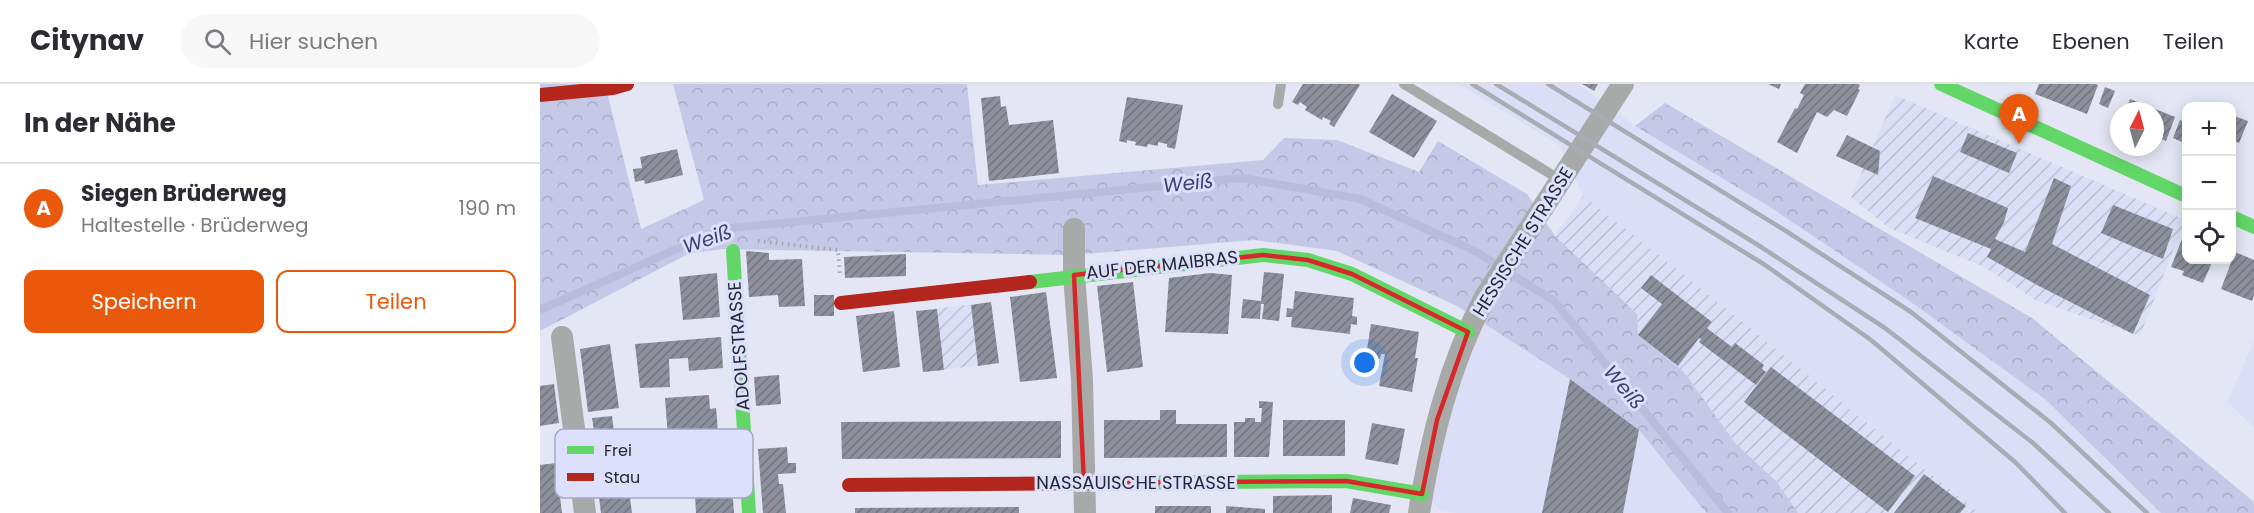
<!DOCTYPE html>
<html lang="de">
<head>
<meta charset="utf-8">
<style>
	:root { --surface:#fff; --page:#f7f7f7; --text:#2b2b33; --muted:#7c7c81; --line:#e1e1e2; --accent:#ea580c }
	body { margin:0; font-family:Poppins,sans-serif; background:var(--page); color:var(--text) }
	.controls { position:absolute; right:18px; top:18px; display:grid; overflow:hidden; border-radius:12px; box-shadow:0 3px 15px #0003 }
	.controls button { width:54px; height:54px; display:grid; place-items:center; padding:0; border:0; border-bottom:2px solid var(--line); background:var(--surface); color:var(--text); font:30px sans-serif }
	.compass { position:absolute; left:1570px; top:18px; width:54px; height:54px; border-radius:50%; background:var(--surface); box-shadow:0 3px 15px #0003; rotate:6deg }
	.you { position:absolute; left:825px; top:279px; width:21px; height:21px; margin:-15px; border:4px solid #fff; border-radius:50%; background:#1a73e8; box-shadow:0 0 0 9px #1a73e833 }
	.badge { display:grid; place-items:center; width:39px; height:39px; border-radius:50%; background:var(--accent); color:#fff; font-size:20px; font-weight:700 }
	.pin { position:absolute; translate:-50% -50px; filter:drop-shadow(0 2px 3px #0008) }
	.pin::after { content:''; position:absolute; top:32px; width:21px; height:18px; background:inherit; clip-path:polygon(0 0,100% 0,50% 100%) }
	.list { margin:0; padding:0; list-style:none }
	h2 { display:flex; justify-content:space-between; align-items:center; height:78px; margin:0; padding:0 24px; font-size:26px }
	h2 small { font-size:20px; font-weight:400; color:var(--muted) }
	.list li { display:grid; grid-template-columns:39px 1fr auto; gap:18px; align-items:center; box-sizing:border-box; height:90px; padding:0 24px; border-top:2px solid var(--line) }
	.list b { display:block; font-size:22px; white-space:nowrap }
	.list p { margin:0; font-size:20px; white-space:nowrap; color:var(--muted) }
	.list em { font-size:20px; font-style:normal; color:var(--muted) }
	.actions { display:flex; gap:12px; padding:18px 24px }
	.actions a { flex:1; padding:14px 0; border:2px solid var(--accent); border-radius:12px; text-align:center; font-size:21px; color:var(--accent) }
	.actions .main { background:var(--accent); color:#fff }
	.icon { flex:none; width:33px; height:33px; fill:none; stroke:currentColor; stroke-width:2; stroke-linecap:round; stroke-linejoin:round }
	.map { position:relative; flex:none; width:1714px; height:429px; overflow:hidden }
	header { display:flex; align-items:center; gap:36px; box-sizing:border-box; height:84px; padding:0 30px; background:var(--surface); border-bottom:2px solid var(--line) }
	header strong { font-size:28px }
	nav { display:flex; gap:33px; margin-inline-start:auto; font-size:21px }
	.search { width:420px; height:54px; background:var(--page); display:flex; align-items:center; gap:15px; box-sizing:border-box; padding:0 21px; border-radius:33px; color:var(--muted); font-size:22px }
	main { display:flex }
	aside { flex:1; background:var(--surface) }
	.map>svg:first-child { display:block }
	.built { fill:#dcdef7 }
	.industrial { fill:url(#industrial-furrows) }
	.forest { fill:url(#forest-crowns) }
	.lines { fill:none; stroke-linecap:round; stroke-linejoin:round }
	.stream { stroke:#b9bcdc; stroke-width:8 }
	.building { fill:url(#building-hatch) }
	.path { stroke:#a5a6a8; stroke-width:4; stroke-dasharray:1.5 4.5; stroke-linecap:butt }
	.lane { stroke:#a8aaa9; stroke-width:10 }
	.street { stroke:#a8aaa9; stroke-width:22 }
	.fast { stroke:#63d668; stroke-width:14 }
	.jam { stroke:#b3261e; stroke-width:14 }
	.rail { stroke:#aaacb3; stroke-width:4.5 }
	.marked { fill:none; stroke:#d62828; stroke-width:4.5; stroke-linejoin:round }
	.labels { text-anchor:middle; stroke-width:6; stroke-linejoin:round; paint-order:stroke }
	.street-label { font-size:18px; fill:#262734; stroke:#dde0fc }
	.water-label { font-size:20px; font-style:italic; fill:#414277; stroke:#dde0fc }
	.key { fill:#dde0fc; stroke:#a6a8c0; stroke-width:1.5 }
	.key-label { font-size:16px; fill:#262734 }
</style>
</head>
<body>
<header>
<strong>Citynav</strong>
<div class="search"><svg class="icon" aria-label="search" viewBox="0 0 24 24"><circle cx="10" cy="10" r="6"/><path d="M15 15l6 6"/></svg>Hier suchen</div>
<nav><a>Karte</a><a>Ebenen</a><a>Teilen</a></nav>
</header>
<main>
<aside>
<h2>In der Nähe<small></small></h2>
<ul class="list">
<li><span class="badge">A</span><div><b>Siegen Brüderweg</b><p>Haltestelle · Brüderweg</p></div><em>190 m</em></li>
</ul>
<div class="actions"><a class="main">Speichern</a><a>Teilen</a></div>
</aside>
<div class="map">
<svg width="1714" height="429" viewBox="0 0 1714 429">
	<defs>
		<pattern id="industrial-furrows" width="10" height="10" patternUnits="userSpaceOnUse" patternTransform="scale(1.5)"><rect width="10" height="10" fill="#dcdef7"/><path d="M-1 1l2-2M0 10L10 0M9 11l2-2" fill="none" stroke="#bdbed4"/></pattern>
		<pattern id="forest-crowns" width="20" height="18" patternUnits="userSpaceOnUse" patternTransform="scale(1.5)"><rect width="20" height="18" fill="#c5c8e6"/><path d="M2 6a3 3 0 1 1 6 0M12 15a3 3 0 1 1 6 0" fill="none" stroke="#a9acc6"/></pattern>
		<pattern id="building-hatch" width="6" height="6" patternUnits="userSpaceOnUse" patternTransform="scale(1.5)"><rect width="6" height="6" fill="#8d8f9c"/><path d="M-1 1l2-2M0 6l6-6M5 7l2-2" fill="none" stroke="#737580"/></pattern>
	</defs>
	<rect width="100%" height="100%" fill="#e4e6f5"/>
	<path class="built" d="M918 0H1037L1053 10 1095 42 1230 123 1368 216 1506 316 1621 429H1439L1138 186 1043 112 1020 62Z
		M935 233 1030 295 1099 346 1166 429H916L901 427 882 410Z
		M1714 257V343L1687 318Z"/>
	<path class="industrial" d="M1355 11 1645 136 1600 252 1497 217 1444 183 1349 144 1311 113Z
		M1043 112 1138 186 1439 429H1258L1236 397 1195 359 1144 288 1097 251 1015 152Z
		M451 218 459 279 383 288 376 227Z"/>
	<path class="forest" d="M0 0H65L101 145 164 116 133 0H427L438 101 723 76 744 54 797 56 879 88 898 57 987 110 1015 152 1097 230 1098 251 1144 288 1195 359 1236 397 1258 429H1166L1099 346 1030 295 917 222 797 167 714 156 533 171 184 165 150 169 0 247Z
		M1125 19 1492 234 1714 418V429H1621L1506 316 1368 216 1230 123 1095 42Z"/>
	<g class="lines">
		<path class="stream" d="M0 226 181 145 703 94 820 115 935 167 1014 217 1188 429"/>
	</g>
	<path class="building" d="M763 0H818L820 1 794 43 789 40 791 37 783 33 782 36 765 26 767 23 760 18 758 21 752 18Z
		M1042 0H1058L1054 7Z
		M1228 0H1241L1239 5Z
		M1265 0H1318L1320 1 1318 5 1320 6 1307 32 1294 26 1287 33 1277 28 1257 69 1237 58 1255 24 1257 25 1264 11 1260 9Z
		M1499 0H1555L1558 1 1547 30 1495 10Z
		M1565 3 1575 7 1568 24 1559 20Z
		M852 10 897 37 874 74 829 48Z
		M460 12 461 23 466 22 469 41 513 36 519 89 449 97 441 14Z
		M587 13 643 21 635 65 627 63V60L618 58V62L608 60 607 63 595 61 596 58 587 56V59L579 57Z
		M1590 15 1635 33 1626 57 1617 53 1615 58V27H1585Z
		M1692 31 1708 37 1699 59 1692 56Z
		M1640 36 1646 38V47L1642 58 1633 54Z
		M1428 49 1477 69 1469 89 1420 68Z
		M1307 51 1340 67 1338 91 1296 72Z
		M137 65 143 91 105 100 104 96 95 98 93 85 102 84 100 73Z
		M1393 92 1468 124 1464 138 1455 155 1485 168 1514 94 1531 102 1512 160 1610 211 1593 250 1497 201 1447 173 1451 165 1375 134Z
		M1573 121 1633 145 1623 175 1561 149Z
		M1644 150 1646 151V176H1673L1663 199 1642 191 1644 187 1631 183Z
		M206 167 229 169V176L262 175 265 222 239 223 238 211 209 213Z
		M1695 168 1714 176V211L1712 217 1681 205Z
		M366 170V192L305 194 304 173Z
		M724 188 744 190 739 237 722 235 724 220H721L720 235 701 234 703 215 721 217Z
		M177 189 180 233 143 236 139 193Z
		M670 189 692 191 688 250 625 248 629 194Z
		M1111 191 1172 238 1167 244 1168 245 1192 263 1195 259 1224 281 1222 285 1226 288 1216 301 1159 258 1161 255 1159 254 1138 282 1098 251 1122 220 1101 204Z
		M593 198 603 283 567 288 557 202Z
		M755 207 814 214 812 232 817 233V241L811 240 810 250 751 243 752 233H746L747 224 753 225Z
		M506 208 517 294 480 298 470 213Z
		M274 211H294V232H274Z
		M451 218 459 279 438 282 431 221Z
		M397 225 404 286 383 288 376 227Z
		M354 227 360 283 323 288 316 232Z
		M831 240 879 248 875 274H878L872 308 839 302 845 270H841L840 275 826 272Z
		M181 253 183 284 149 287 148 274 129 275 130 303 100 304 95 260Z
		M70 260 79 324 48 328 40 265Z
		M1231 283 1375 392 1348 428 1204 318Z
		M239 291 241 320 216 322 214 293Z
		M1030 295 1099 346 1083 429H1002Z
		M14 300 19 339 0 342V302Z
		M169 311 170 325 176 324 177 335 178 350 172 351 173 361 152 363 151 352 128 354 125 314Z
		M719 317 733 318 729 373H694V338H705V334H715V338H721L722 324H719Z
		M620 326H636V340H687V373L564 374V336H620Z
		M72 332 76 364 57 366 52 334Z
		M743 336H805V372H743Z
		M521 337V374L302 375 301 338Z
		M832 339 865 345 858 381 825 375Z
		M247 363 248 379H256V389L238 390 239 400H243L246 429H223L218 365Z
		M84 369 92 429H61L54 373Z
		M190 374 194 429H156L155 411H166L162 376Z
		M16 379 22 429H0V381Z
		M1384 390 1426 422 1420 429H1354Z
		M792 411V429H733V412Z
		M813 414 851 421 849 429H810Z
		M615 422H671V429H615Z
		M686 422 725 425V429H686Z
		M479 423V429H315V424Z"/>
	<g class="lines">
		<path class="path" d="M218 157 298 166 300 192"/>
		<path class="lane" d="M864 0 1022 97
			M738 20 741 0"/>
		<path class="street" d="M534 145V191L542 296 545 429
			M22 253 45 429
			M879 429C891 354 909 281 945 213L1083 0"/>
		<path class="fast" d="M1401 0 1646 112
			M1692 133 1714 143
			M193 167 209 429
			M490 198 723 171 768 176 812 190 928 248
			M558 399 806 397 882 410"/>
		<path class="jam" d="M0 11 73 4 87 0
			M301 219 490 198
			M309 401 558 399"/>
		<path class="rail" d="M932 0 1225 181 1331 256 1475 378 1525 429
			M956 0 1218 161 1345 244 1493 359 1569 429
			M1008 0 1249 149 1371 228 1511 339 1607 429"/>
	</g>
	<path class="marked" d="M723 171 768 176 812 190 928 248 897 336 882 410 806 397 544 399 534 191Z"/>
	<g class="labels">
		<g class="street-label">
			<text transform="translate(983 158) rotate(-58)" y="6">HESSISCHE STRASSE</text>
			<text transform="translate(622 181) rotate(-6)" y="6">AUF DER MAIBRAS</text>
			<text transform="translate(199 262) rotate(-94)" y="6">ADOLFSTRASSE</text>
			<text x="596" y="405">NASSAUISCHE STRASSE</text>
		</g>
		<g class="water-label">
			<text transform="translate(648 99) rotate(-6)" y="7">Weiß</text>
			<text transform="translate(167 155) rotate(-19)" y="7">Weiß</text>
			<text transform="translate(1084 303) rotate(50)" y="7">Weiß</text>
		</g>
	</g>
	<rect x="15" y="345" width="198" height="69" rx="9" class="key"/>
	<rect x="27" y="362" width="27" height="8" fill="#63d668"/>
	<rect x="27" y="389" width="27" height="8" fill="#b3261e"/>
	<g class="key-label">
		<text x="64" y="372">Frei</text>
		<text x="64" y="399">Stau</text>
	</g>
</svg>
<div class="controls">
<button>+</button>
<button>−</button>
<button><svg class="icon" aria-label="locate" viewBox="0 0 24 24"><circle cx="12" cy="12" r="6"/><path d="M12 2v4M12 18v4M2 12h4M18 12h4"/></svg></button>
</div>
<svg class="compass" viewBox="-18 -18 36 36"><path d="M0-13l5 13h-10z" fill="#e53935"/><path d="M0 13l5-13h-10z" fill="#7c7c81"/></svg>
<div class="you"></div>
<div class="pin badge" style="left:1479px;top:60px">A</div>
</div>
</main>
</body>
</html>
